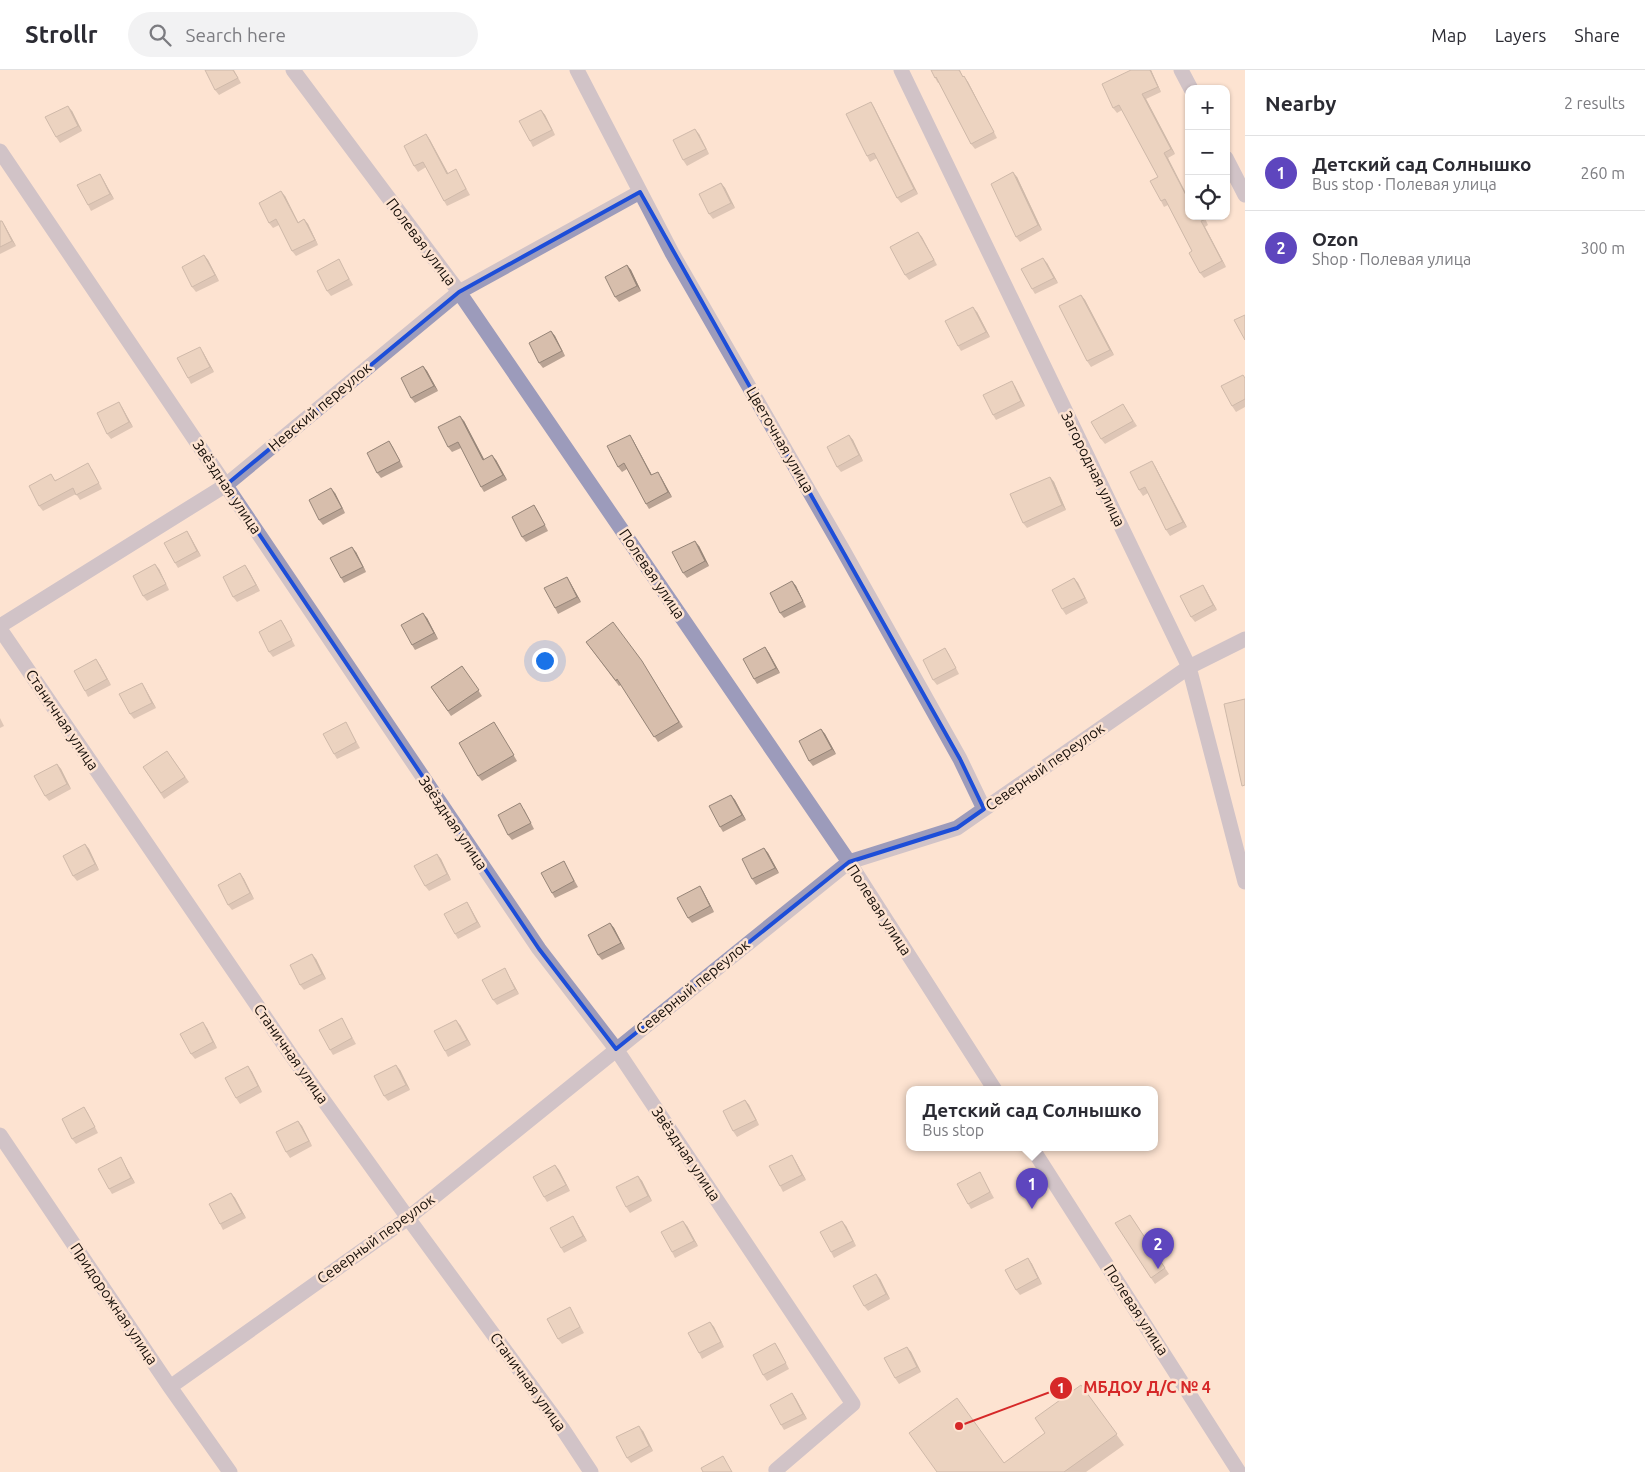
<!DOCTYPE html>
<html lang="en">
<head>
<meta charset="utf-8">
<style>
	:root { --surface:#fff; --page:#f2f2f3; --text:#2b2b33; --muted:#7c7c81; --line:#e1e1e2; --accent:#5e46be }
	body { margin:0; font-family:Ubuntu,sans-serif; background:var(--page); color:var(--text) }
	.controls { position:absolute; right:15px; top:15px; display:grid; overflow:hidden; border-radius:10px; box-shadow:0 1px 4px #0004 }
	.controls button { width:45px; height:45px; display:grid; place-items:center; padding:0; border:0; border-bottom:1px solid var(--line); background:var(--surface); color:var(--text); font:25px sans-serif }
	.you { position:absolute; left:544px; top:590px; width:18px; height:18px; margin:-12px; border:4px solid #fff; border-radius:50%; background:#1a73e8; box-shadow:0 0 0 8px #1a73e833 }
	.badge { display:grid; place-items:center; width:32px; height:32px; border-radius:50%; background:var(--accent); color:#fff; font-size:16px; font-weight:700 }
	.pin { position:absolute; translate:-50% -41px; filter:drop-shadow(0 1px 2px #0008) }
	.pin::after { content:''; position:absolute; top:26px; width:18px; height:15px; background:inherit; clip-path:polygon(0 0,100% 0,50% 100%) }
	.popup { position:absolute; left:906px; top:1016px; width:252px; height:65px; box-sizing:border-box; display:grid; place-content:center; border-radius:10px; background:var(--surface); filter:drop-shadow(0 1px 4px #0005); font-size:16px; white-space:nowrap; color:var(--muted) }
	.popup b { font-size:19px; color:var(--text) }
	.popup::after { content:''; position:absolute; left:50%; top:100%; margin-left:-10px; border:10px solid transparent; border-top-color:var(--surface) }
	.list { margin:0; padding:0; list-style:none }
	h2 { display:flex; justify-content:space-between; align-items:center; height:65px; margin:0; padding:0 20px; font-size:21px }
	h2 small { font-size:16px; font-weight:400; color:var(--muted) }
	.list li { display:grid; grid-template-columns:32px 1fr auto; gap:15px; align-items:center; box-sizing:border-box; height:75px; padding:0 20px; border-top:1px solid var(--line) }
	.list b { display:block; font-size:19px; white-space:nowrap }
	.list p { margin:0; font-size:16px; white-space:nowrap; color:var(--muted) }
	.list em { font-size:16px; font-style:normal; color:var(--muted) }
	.icon { flex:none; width:28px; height:28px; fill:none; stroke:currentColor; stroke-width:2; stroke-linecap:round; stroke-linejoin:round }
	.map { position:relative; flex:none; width:1245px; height:1402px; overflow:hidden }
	header { display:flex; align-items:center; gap:30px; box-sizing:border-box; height:70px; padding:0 25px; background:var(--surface); border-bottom:1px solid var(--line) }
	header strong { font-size:24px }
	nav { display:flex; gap:28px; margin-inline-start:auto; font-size:18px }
	.search { width:350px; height:45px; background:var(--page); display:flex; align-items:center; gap:12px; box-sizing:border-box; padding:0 18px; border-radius:28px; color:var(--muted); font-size:19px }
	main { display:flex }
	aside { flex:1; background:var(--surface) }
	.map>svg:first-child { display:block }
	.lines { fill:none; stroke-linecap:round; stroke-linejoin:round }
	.minor { stroke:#9c9bbb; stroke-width:15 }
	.wall { fill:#b9a394 }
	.shaded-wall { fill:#968578 }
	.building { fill:#d7beac; stroke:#968578 }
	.marked { fill:none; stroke:#1d4ed8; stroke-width:4; stroke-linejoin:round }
	.labels { text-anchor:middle; stroke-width:5; stroke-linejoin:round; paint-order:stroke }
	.street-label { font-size:15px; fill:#170f09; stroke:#fde3d1 }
	.leader { fill:none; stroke:#d62828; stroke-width:2 }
	.callout-dot { fill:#d62828; stroke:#fde3d1; stroke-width:2 }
	.mark-label { font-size:15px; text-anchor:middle; font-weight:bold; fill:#fff }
	.callout-label { font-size:16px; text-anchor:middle; font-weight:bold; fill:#d62828; stroke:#fde3d1; stroke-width:5; stroke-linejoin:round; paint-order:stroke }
</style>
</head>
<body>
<header>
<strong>Strollr</strong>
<div class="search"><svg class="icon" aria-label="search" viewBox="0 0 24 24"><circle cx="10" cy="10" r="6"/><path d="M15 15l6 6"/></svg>Search here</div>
<nav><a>Map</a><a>Layers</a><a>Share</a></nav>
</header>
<main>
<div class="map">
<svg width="1245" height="1402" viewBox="0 0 1245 1402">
	<rect width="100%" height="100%" fill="#fde3d1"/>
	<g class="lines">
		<path class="minor" d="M293 0 459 222 849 792 995 1020
			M577 0 672 183 843 480 960 689 984 739
			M901 0 1189 597 1245 812
			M1181 0 1191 19
			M0 81 539 879 616 979 853 1334 776 1400 777 1402
			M1226 88 1245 125
			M0 556 226 415 459 222 640 122
			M0 559 291 985 408 1148 562 1358 591 1402
			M0 1065 170 1317 230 1402
			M1032 1078 1239 1402
			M170 1317 408 1148 849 792 957 758 1189 597 1245 569"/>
	</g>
	<path class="wall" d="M234 0 241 13 219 25 215 20Z
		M960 0 963 7 968 12 997 68 975 79 971 74 939 13H938L935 8Z
		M1151 0 1161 22 1146 29 1175 84 1168 88 1189 146H1204L1208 155 1205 157 1226 197 1204 208 1200 203 1192 181 1168 135 1164 137 1161 131 1158 107 1122 40 1117 43 1113 38Z
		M871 32 874 37 918 124 901 133 897 128 877 88 870 92 867 86Z
		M541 40 545 45 555 65 533 77 530 71Z
		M72 41 82 61 60 73 56 67Z
		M426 64 430 70 448 103 459 105 470 125 447 136 444 131 426 97 418 102 414 96Z
		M699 64 709 84 687 96 683 90Z
		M100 104 103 109 114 129 91 141 88 135Z
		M1017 107 1042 160 1020 172 1016 167Z
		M721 113 725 118 735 138 713 149 709 144Z
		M285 126 298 152 304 149 308 154 318 175 296 186 292 181 279 155 273 158 269 153Z
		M0 151H2L5 156 16 176 0 184Z
		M918 162 937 195 909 210 905 205Z
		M204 185 208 190 219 211 196 222 192 217Z
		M339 189 342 195 353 215 331 226 327 221Z
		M1047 193 1058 213 1035 224 1032 219Z
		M627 195 631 200 641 221 619 232 615 227Z
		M1081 225 1085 230 1114 285 1091 297 1087 291Z
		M977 242 990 267 961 281 958 276Z
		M551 261 555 266 565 286 543 298 539 293Z
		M203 282 214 302 191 314 188 308Z
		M423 296 427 301 438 321 415 333 411 328Z
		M1245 307V337L1236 342 1232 336Z
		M1015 316 1025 336 996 350 993 345Z
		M1123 334 1137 356 1105 374 1101 369Z
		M122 337 133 357 111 369 107 364Z
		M464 351 484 389 496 390 507 410 484 422 481 417 461 378 452 382 448 377Z
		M849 365 853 370 863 391 841 402 837 397Z
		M633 370 652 405 661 407 672 427 649 439 646 434 627 399 622 402 618 397Z
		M389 371 393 377 403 397 381 408 377 403Z
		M1155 396 1187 457 1170 466 1166 460 1148 423 1143 426 1139 420Z
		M92 399 102 419 80 430 76 424 43 441 39 436 55 410Z
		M1050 407 1054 412 1066 440 1027 458 1023 453Z
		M335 423 345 443 323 455 319 450Z
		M534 435 538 441 548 461 526 472 522 467Z
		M187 461 190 466 201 486 178 498 175 493Z
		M699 476 709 496 687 508 683 503Z
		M356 482 366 502 344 513 341 508Z
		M245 495 249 501 260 521 237 532 233 527Z
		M159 499 169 520 147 531 143 526Z
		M567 507 570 512 581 532 558 544 555 538Z
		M1074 508 1078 513 1088 533 1066 545 1062 539Z
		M792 511 796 516 806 537 784 548 780 543Z
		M1203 515 1206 520 1217 540 1195 552 1191 547Z
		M427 548 438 569 415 580 412 575Z
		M281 550 285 556 295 576 273 587 269 582Z
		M586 572 645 596 683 657 658 672 621 615 619 616Z
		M765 577 769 583 780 603 757 614 754 609Z
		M945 578 949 584 959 604 937 615 933 610Z
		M100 595 111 615 88 627 85 621Z
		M462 596 482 626 451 646 431 617Z
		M142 613 145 618 156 638 134 649 130 644Z
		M0 648 4 656 0 658Z
		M494 652 517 691 482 711 478 706Z
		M349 658 360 678 337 689 334 684Z
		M821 659 825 664 836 684 813 696 809 691Z
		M167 681 189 712 164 729 143 697Z
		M57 694 61 699 71 719 49 731 45 726Z
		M731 725 735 730 746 750 723 762 720 757Z
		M524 739 534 759 512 770 508 765Z
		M85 774 89 779 99 800 77 811 73 806Z
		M764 778 768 783 779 803 756 815 752 809Z
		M437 784 441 789 451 810 429 821 425 816Z
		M564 791 567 797 578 817 555 828 552 823Z
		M240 803 244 809 254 829 232 840 228 835Z
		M700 816 703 821 714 842 692 853 688 848Z
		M467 832 470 837 481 857 458 869 455 864Z
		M610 853 614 858 625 879 602 890 598 885Z
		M316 889 326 909 304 920 300 915Z
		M505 898 508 904 519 924 497 935 493 930Z
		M342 948 345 954 356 974 333 985 330 980Z
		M460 955 471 975 448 987 445 981Z
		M207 958 217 978 195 989 191 984Z
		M248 996 252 1002 262 1022 240 1034 236 1028Z
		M400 1000 410 1020 388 1031 384 1026Z
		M745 1030 749 1035 759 1055 737 1067 733 1061Z
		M84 1037 88 1043 98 1063 76 1074 72 1069Z
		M298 1051 302 1056 312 1076 290 1088 286 1082Z
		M795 1090 806 1110 783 1122 780 1116Z
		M124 1093 135 1113 112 1124 109 1119Z
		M555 1095 559 1100 570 1121 547 1132 544 1127Z
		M980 1102 983 1108 994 1128 971 1139 968 1134Z
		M638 1106 642 1111 652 1131 630 1143 626 1137Z
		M231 1123 235 1128 246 1148 223 1160 220 1154Z
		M1130 1145 1169 1204 1155 1214 1151 1208Z
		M573 1146 576 1151 587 1171 564 1183 561 1178Z
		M687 1156 698 1176 675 1188 672 1182Z
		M846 1156 856 1176 834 1188 831 1182Z
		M1028 1188 1032 1194 1042 1214 1020 1225 1016 1220Z
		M880 1209 890 1229 868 1241 864 1236Z
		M570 1237 573 1243 584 1263 562 1274 558 1269Z
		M710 1252 714 1257 724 1277 702 1289 699 1283Z
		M775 1273 779 1279 789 1299 767 1311 763 1305Z
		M907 1277 911 1282 921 1302 899 1314 895 1308Z
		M1081 1315 1124 1375 1086 1402H937L1004 1393 1045 1363Z
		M792 1323 796 1329 807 1349 784 1360 781 1355Z
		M643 1361 653 1381 631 1393 627 1388Z"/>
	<path class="shaded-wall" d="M1150 0H1151L1161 22 1158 17Z
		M964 6 968 12 997 68 994 62Z
		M1142 24 1146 29 1175 84 1171 79Z
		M871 32 874 37 918 124 914 119Z
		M68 36 72 41 82 61 78 56Z
		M541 40 545 45 555 65 552 60Z
		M695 59 699 64 709 84 706 79Z
		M426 64 430 70 451 109 447 104Z
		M1164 83 1168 88 1189 129V131Z
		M1013 102 1017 107 1042 160 1038 155Z
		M100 104 103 109 114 129 110 124Z
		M721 113 725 118 735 138 731 133Z
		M281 121 285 126 301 158 298 153Z
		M304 149 308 154 318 175 315 170Z
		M2 151 5 156 16 176 12 171Z
		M1201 151 1205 157 1226 197 1222 191Z
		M918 162 922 167 937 195 934 190Z
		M204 185 208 190 219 211 215 205Z
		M1043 188 1047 193 1058 213 1054 208Z
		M627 195 631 200 641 221 637 216Z
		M1081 225 1085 230 1114 285 1110 280Z
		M973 237 977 242 990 267 986 262Z
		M551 261 555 266 565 286 562 281Z
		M200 277 203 282 214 302 210 297Z
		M423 296 427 301 438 321 434 316Z
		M1012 311 1015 316 1025 336 1021 331Z
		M119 332 122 337 133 357 129 352Z
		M460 346 464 351 487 395 483 390Z
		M630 365 633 370 655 411 651 405Z
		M849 365 853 370 863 391 859 385Z
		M492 385 496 390 507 410 503 405Z
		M1152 391 1155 396 1187 457 1183 452Z
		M658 402 661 407 672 427 668 422Z
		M1050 407 1054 412 1066 440 1062 435Z
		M331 418 335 423 345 443 342 438Z
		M187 461 190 466 201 486 197 481Z
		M695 471 699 476 709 496 705 491Z
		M352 477 356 482 366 502 363 497Z
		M155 494 159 499 169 520 166 514Z
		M245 495 249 501 260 521 256 515Z
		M567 507 570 512 581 532 577 527Z
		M1074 508 1078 513 1088 533 1085 528Z
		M792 511 796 516 806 537 803 531Z
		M1203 515 1206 520 1217 540 1213 535Z
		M423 543 427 548 438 569 434 563Z
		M765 577 769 583 780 603 776 598Z
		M96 589 100 595 111 615 107 609Z
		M142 613 145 618 156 638 152 633Z
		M821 659 825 664 836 684 832 679Z
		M57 694 61 699 71 719 67 714Z
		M731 725 735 730 746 750 742 745Z
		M85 774 89 779 99 800 95 794Z
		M764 778 768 783 779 803 775 798Z
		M437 784 441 789 451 810 447 804Z
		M240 803 244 809 254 829 250 823Z
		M700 816 703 821 714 842 710 836Z
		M467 832 470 837 481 857 477 852Z
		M610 853 614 858 625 879 621 873Z
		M312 884 316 889 326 909 322 904Z
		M505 898 508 904 519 924 515 919Z
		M456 950 460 955 471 975 467 970Z
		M203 952 207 958 217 978 213 972Z
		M396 995 400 1000 410 1020 406 1015Z
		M248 996 252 1002 262 1022 258 1016Z
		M745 1030 749 1035 759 1055 756 1050Z
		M298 1051 302 1056 312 1076 309 1071Z
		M792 1085 795 1090 806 1110 802 1105Z
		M121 1087 124 1093 135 1113 131 1108Z
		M555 1095 559 1100 570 1121 566 1115Z
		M638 1106 642 1111 652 1131 648 1126Z
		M231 1123 235 1128 246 1148 242 1143Z
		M573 1146 576 1151 587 1171 583 1166Z
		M683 1151 687 1156 698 1176 694 1171Z
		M842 1151 846 1156 856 1176 853 1171Z
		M1028 1188 1032 1194 1042 1214 1038 1208Z
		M876 1204 880 1209 890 1229 886 1224Z
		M710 1252 714 1257 724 1277 721 1272Z
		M907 1277 911 1282 921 1302 917 1297Z
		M792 1323 796 1329 807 1349 803 1344Z
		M639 1356 643 1361 653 1381 649 1376Z"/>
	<path class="building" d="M205 0H233L238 8 215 20Z
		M931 0H959L963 7 964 6 994 62 971 74 936 7 935 8Z
		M1131 0H1150L1158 17 1142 24 1171 79 1164 83 1189 131V146H1203L1204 150 1201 151 1222 191 1200 203 1189 183 1192 181 1165 129 1161 131 1150 111 1158 107 1119 35 1113 38 1102 14Z
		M871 32 914 119 897 128 874 83 867 86 846 44Z
		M68 36 78 56 56 67 45 47Z
		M541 40 552 60 530 71 519 51Z
		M695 59 706 79 683 90 673 70Z
		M426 64 447 104 456 99 466 119 444 131 423 92 414 96 404 76Z
		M1013 102 1038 155 1016 167 991 114Z
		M100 104 110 124 88 135 77 115Z
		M721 113 731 133 709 144 699 124Z
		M281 121 298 153 304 149 315 170 292 181 276 149 269 153 259 133Z
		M0 151H2L12 171 0 177Z
		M918 162 934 190 905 205 890 177Z
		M204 185 215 205 192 217 182 197Z
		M1043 188 1054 208 1032 219 1021 199Z
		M339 189 349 209 327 221 317 201Z
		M627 195 637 216 615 227 605 207Z
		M1081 225 1110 280 1087 291 1059 236Z
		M973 237 986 262 958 276 945 251Z
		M1245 245V270L1234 250Z
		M551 261 562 281 539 293 529 273Z
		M200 277 210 297 188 308 177 288Z
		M423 296 434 316 411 328 401 308Z
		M1243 305 1245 308V329L1232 336 1221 316Z
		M1012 311 1021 331 993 345 983 325Z
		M119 332 129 352 107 364 97 343Z
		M1123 334 1133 351 1101 369 1091 352Z
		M460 346 483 390 492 385 503 405 481 417 458 372 448 377 438 357Z
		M630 365 651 405 658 402 668 422 646 434 624 393 618 397 607 376Z
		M849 365 859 385 837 397 827 377Z
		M389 371 400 391 377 403 367 383Z
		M1152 391 1183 452 1166 460 1145 417 1139 420 1130 402Z
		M88 393 99 413 76 425 73 418 39 436 29 416 51 404 55 411Z
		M1050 407 1062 435 1023 453 1010 424Z
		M331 418 342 438 319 450 309 430Z
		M534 435 545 455 522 467 512 447Z
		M187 461 197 481 175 493 164 473Z
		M695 471 705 491 683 503 672 482Z
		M352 477 363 497 341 508 330 488Z
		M155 494 166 514 143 526 133 506Z
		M245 495 256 515 233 527 223 507Z
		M567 507 577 527 555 538 544 518Z
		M1074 508 1085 528 1062 539 1052 520Z
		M792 511 803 531 780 543 770 523Z
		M1203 515 1213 535 1191 547 1180 526Z
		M423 543 434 563 412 575 401 555Z
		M281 550 292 570 269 582 259 562Z
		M613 552 642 591 679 652 654 667 617 609 616 611 586 572Z
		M765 577 776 598 754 609 743 589Z
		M945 578 956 598 933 610 923 590Z
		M96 589 107 609 85 621 74 601Z
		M462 596 479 620 448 641 431 617Z
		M142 613 152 633 130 644 119 624Z
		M1245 629V715L1242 716 1224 634Z
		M346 652 356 672 334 684 323 664Z
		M494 652 514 685 478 706 459 673Z
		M821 659 832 679 809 691 799 671Z
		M167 681 185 707 161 723 143 697Z
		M57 694 67 714 45 726 34 706Z
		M731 725 742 745 720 757 709 736Z
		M520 733 531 753 508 765 498 745Z
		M85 774 95 794 73 806 63 786Z
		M764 778 775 798 752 809 742 789Z
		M437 784 447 804 425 816 414 796Z
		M564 791 574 811 552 823 541 803Z
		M240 803 250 823 228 835 218 815Z
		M700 816 710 836 688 848 677 828Z
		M467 832 477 852 455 864 444 844Z
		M610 853 621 873 598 885 588 865Z
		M312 884 322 904 300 915 290 895Z
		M505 898 515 919 493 930 482 910Z
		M342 948 352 968 330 980 319 960Z
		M456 950 467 970 445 981 434 961Z
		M203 952 213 972 191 984 180 964Z
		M396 995 406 1015 384 1026 374 1006Z
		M248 996 258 1016 236 1028 225 1008Z
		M745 1030 756 1050 733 1061 723 1041Z
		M84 1037 95 1057 72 1069 62 1049Z
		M298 1051 309 1071 286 1082 276 1062Z
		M792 1085 802 1105 780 1116 769 1096Z
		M121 1087 131 1108 109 1119 98 1099Z
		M555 1095 566 1115 544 1127 533 1107Z
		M980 1102 990 1122 968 1134 957 1114Z
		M638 1106 648 1126 626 1137 616 1117Z
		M231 1123 242 1143 220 1154 209 1134Z
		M1130 1145 1165 1198 1151 1208 1115 1153Z
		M573 1146 583 1166 561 1178 550 1158Z
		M683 1151 694 1171 672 1182 661 1162Z
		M842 1151 853 1171 831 1182 820 1162Z
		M1028 1188 1038 1208 1016 1220 1005 1200Z
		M876 1204 886 1224 864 1236 853 1216Z
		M570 1237 580 1257 558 1269 547 1249Z
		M710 1252 721 1272 699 1283 688 1263Z
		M775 1273 786 1293 763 1305 753 1285Z
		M907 1277 917 1297 895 1308 884 1288Z
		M1081 1315 1117 1364 1064 1402H937L909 1363 957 1328 1004 1393 1045 1363 1035 1348Z
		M792 1323 803 1344 781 1355 770 1335Z
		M639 1356 649 1376 627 1388 616 1367Z
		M723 1386 732 1402H703L701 1398Z"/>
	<path d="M0 0H1245V1402H0ZM640 122 960 689 984 739 957 758 849 792 616 979 539 879 226 415 459 222Z" fill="#fde3d1" fill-opacity=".55" fill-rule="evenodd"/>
	<path class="marked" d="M640 122 960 689 984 739 957 758 849 792 616 979 539 879 226 415 459 222Z"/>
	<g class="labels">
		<g class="street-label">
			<text transform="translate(421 172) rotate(53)" y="5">Полевая улица</text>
			<text transform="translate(320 337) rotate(-40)" y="5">Невский переулок</text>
			<text transform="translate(780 370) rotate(60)" y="5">Цветочная улица</text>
			<text transform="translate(1093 399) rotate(64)" y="5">Загородная улица</text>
			<text transform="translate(227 417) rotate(56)" y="5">Звёздная улица</text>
			<text transform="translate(652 504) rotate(56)" y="5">Полевая улица</text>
			<text transform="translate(62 650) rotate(56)" y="5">Станичная улица</text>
			<text transform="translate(1045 697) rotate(-35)" y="5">Северный переулок</text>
			<text transform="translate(453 753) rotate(56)" y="5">Звёздная улица</text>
			<text transform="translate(879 840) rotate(57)" y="5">Полевая улица</text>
			<text transform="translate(693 917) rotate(-39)" y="5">Северный переулок</text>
			<text transform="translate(291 984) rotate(55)" y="5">Станичная улица</text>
			<text transform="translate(686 1084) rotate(56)" y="5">Звёздная улица</text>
			<text transform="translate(376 1169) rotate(-36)" y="5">Северный переулок</text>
			<text transform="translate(114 1234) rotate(56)" y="5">Придорожная улица</text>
			<text transform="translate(1136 1240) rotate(57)" y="5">Полевая улица</text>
			<text transform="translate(528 1312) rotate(54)" y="5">Станичная улица</text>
		</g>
	</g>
	<path class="leader" d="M959 1356L1061 1318"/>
	<g class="callout-dot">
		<circle cx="959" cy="1356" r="5"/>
		<circle cx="1061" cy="1318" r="12"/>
	</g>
	<g class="mark-label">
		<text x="1061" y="1323">1</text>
	</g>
	<g class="callout-label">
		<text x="1147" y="1323">МБДОУ Д/С № 4</text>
	</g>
</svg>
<div class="controls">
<button>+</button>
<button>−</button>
<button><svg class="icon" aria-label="locate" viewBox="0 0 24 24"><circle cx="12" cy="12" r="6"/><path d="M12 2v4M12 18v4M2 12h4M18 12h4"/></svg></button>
</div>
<div class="you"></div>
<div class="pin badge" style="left:1032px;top:1139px">1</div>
<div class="popup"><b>Детский сад Солнышко</b>Bus stop</div>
<div class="pin badge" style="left:1158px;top:1199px">2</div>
</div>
<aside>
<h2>Nearby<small>2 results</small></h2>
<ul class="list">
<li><span class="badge">1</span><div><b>Детский сад Солнышко</b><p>Bus stop · Полевая улица</p></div><em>260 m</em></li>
<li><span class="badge">2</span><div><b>Ozon</b><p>Shop · Полевая улица</p></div><em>300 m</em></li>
</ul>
</aside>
</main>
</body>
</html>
